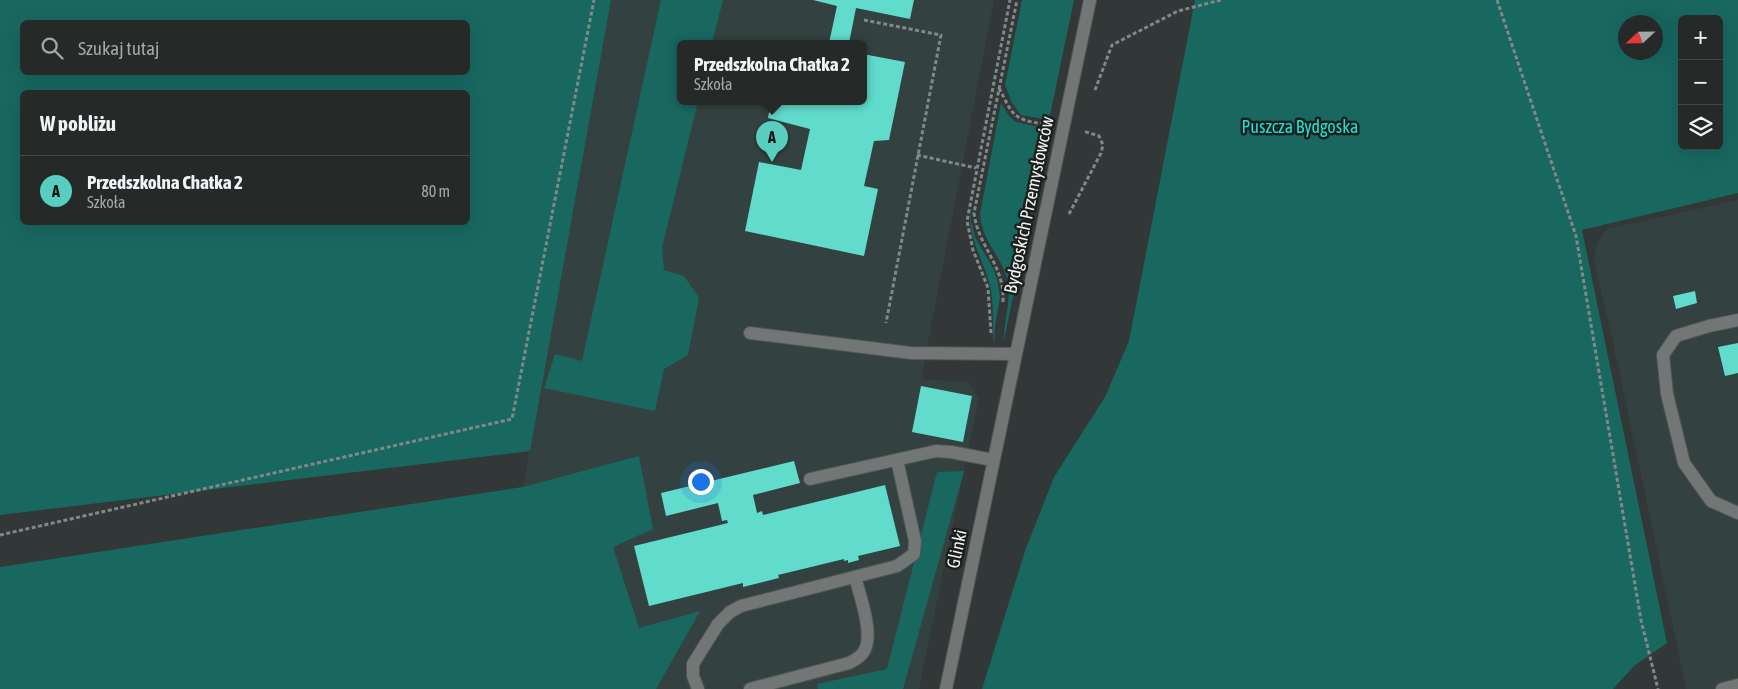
<!DOCTYPE html>
<html lang="pl">
<head>
<meta charset="utf-8">
<style>
	:root { --surface:#252a29; --page:#313635; --text:#f1f3f6; --muted:#a3a7a8; --line:#424646; --accent:#58cec0 }
	body { margin:0; font-family:"Asap Condensed",sans-serif; background:var(--page); color:var(--text) }
	.controls { position:absolute; right:15px; top:15px; display:grid; overflow:hidden; border-radius:8px; box-shadow:0 5px 20px #0002 }
	.controls button { width:45px; height:45px; display:grid; place-items:center; padding:0; border:0; border-bottom:1px solid var(--line); background:var(--surface); color:var(--text); font:25px sans-serif }
	.compass { position:absolute; left:1618px; top:15px; width:45px; height:45px; border-radius:50%; background:var(--surface); box-shadow:0 5px 20px #0002; rotate:248deg }
	.you { position:absolute; left:700px; top:481px; width:18px; height:18px; margin:-12px; border:4px solid #fff; border-radius:50%; background:#1a73e8; box-shadow:0 0 0 8px #1a73e833 }
	.badge { display:grid; place-items:center; width:32px; height:32px; border-radius:50%; background:var(--accent); color:#111; font-size:16px; font-weight:700 }
	.pin { position:absolute; translate:-50% -41px; filter:drop-shadow(0 1px 2px #0008) }
	.pin::after { content:''; position:absolute; top:26px; width:18px; height:15px; background:inherit; clip-path:polygon(0 0,100% 0,50% 100%) }
	.popup { position:absolute; left:677px; top:40px; width:190px; height:65px; box-sizing:border-box; display:grid; place-content:center; border-radius:8px; background:var(--surface); filter:drop-shadow(0 1px 4px #0005); font-size:16px; white-space:nowrap; color:var(--muted) }
	.popup b { font-size:19px; color:var(--text) }
	.popup::after { content:''; position:absolute; left:50%; top:100%; margin-left:-10px; border:10px solid transparent; border-top-color:var(--surface) }
	.list { margin:0; padding:0; list-style:none }
	h2 { display:flex; justify-content:space-between; align-items:center; height:65px; margin:0; padding:0 20px; font-size:21px }
	h2 small { font-size:16px; font-weight:400; color:var(--muted) }
	.list li { display:grid; grid-template-columns:32px 1fr auto; gap:15px; align-items:center; box-sizing:border-box; height:70px; padding:0 20px; border-top:1px solid var(--line) }
	.list b { display:block; font-size:19px; white-space:nowrap }
	.list p { margin:0; font-size:16px; white-space:nowrap; color:var(--muted) }
	.list em { font-size:16px; font-style:normal; color:var(--muted) }
	.icon { flex:none; width:28px; height:28px; fill:none; stroke:currentColor; stroke-width:2; stroke-linecap:round; stroke-linejoin:round }
	.map { position:relative; flex:none; width:1738px; height:689px; overflow:hidden }
	.search { position:absolute; background:var(--surface); box-shadow:0 5px 20px #0002; left:20px; top:20px; width:450px; height:55px; display:flex; align-items:center; gap:12px; box-sizing:border-box; padding:0 18px; border-radius:8px; color:var(--muted); font-size:19px }
	.panel { position:absolute; background:var(--surface); box-shadow:0 5px 20px #0002; left:20px; top:90px; width:450px; height:135px; border-radius:8px }
	.map>svg:first-child { display:block }
	.built { fill:#334240; fill-rule:evenodd }
	.green { fill:#186860; fill-rule:evenodd }
	.building { fill:#60dbcc }
	.lines { fill:none; stroke-linecap:round; stroke-linejoin:round }
	.minor-casing { stroke:#505655; stroke-width:14 }
	.path { stroke:#828887; stroke-width:3; stroke-dasharray:4 2.5; stroke-linecap:butt }
	.minor { stroke:#727675; stroke-width:12 }
	.labels { text-anchor:middle; stroke-width:5; stroke-linejoin:round; paint-order:stroke }
	.park-label { font-size:18px; fill:#1be1d0; stroke:#1c1f1e }
	.street-label { font-size:18px; fill:#f0f4f3; stroke:#1c1f1e }
</style>
</head>
<body>
<div class="map">
<svg width="1738" height="689" viewBox="0 0 1738 689">
	<rect width="100%" height="100%" fill="#313837"/>
	<path class="built" d="M611 0H994L921 379 969 382 979 398 919 689H0V567L523 487ZM681 43H863V101H681Z
		M1738 200V689H1686L1614 346 1594 261 1596 244 1607 229Z"/>
	<path class="green" d="M0 0H611L530 451 0 515ZM468 22V72H22V22ZM468 92V222H22V92Z
		M661 0H723L712 43H681V101H698L662 248 664 270 684 276 699 298 688 355 664 369 655 411 544 388 555 354 582 361Z
		M1022 0H1074L1049 120 1021 115 1012 103 1005 85Z
		M1195 0H1738V193L1582 230 1667 643 1634 666 1613 689H982L1025 551 1054 477 1105 397 1129 341ZM1682 19H1719V146H1682ZM1656 22V52H1626V22Z
		M1001 103 1009 116 1016 122 1048 129 1004 340C1004 319 1012 299 1007 278 1000 255 981 239 980 214Z
		M971 208V220L975 237 994 270 998 283 1000 298 995 326 994 345C992 327 994 308 991 291 986 262 966 238 971 208Z
		M639 456 653 529 613 547 639 628 700 611 656 689H0V567L523 487Z
		M964 471 903 689H818L817 684 887 669 937 472Z"/>
	<path class="building" d="M813 0H914L910 19 856 8 849 43H829L837 6Z
		M863 54 905 62 889 140 874 141 864 186 878 189 864 256 745 231 759 162 801 170 810 129 768 118 771 101H863Z
		M1695 291 1697 303 1676 309 1673 296Z
		M1738 343V373L1725 376 1718 347Z
		M921 386 972 396 963 442 912 432Z
		M794 461 800 483 753 495 757 513 762 511 763 515 885 485 900 546 858 556 859 560 848 563V560L844 561V559L778 575 779 578 743 587V583L649 606 634 546 728 523 727 520 722 521 718 503 666 516 661 493Z"/>
	<g class="lines">
		<g class="minor-casing">
			<path id="minor" d="M1738 320 1709 326 1676 336 1663 355 1667 394 1684 463 1711 501 1738 513
				M750 333 911 353 1016 354
				M810 479 936 451 951 452 993 460
				M698 689 693 676V664L718 624 730 612 741 606 897 566 914 554 915 541 897 460
				M750 689 849 663C853 661 859 658 862 654 876 639 860 596 855 577
				M946 689 1090 0
				M1722 689 1738 685"/>
		</g>
		<path class="path" d="M1497 0 1576 236 1641 620 1658 689
			M864 20 941 35 886 323
			M999 88C1013 115 1012 119 1043 124
			M1095 90 1112 45 1178 11 1221 0
			M917 155 976 168
			M1069 214 1101 153 1103 145 1099 136 1083 131
			M1003 302C1005 265 978 247 974 213L1017 0
			M991 333 988 288 973 250 967 221 1010 0
			M0 535 512 419 594 0"/>
		<use href="#minor" class="minor"/>
	</g>
	<g class="labels">
		<g class="park-label">
			<text x="1300" y="133">Puszcza Bydgoska</text>
		</g>
		<g class="street-label">
			<text transform="translate(1029 205) rotate(-78)" y="6">Bydgoskich Przemysłowców</text>
			<text transform="translate(957 549) rotate(-78)" y="6">Glinki</text>
		</g>
	</g>
</svg>
<div class="controls">
<button>+</button>
<button>−</button>
<button><svg class="icon" aria-label="layers" viewBox="0 0 24 24"><path d="M12 4l9 5-9 5-9-5zM3 14l9 5 9-5"/></svg></button>
</div>
<svg class="compass" viewBox="-18 -18 36 36"><path d="M0-13l5 13h-10z" fill="#e53935"/><path d="M0 13l5-13h-10z" fill="#a3a7a8"/></svg>
<div class="you"></div>
<div class="pin badge" style="left:772px;top:162px">A</div>
<div class="popup"><b>Przedszkolna Chatka 2</b>Szkoła</div>
<div class="search"><svg class="icon" aria-label="search" viewBox="0 0 24 24"><circle cx="10" cy="10" r="6"/><path d="M15 15l6 6"/></svg>Szukaj tutaj</div>
<section class="panel">
<h2>W pobliżu<small></small></h2>
<ul class="list">
<li><span class="badge">A</span><div><b>Przedszkolna Chatka 2</b><p>Szkoła</p></div><em>80 m</em></li>
</ul>
</section>
</div>
</body>
</html>
